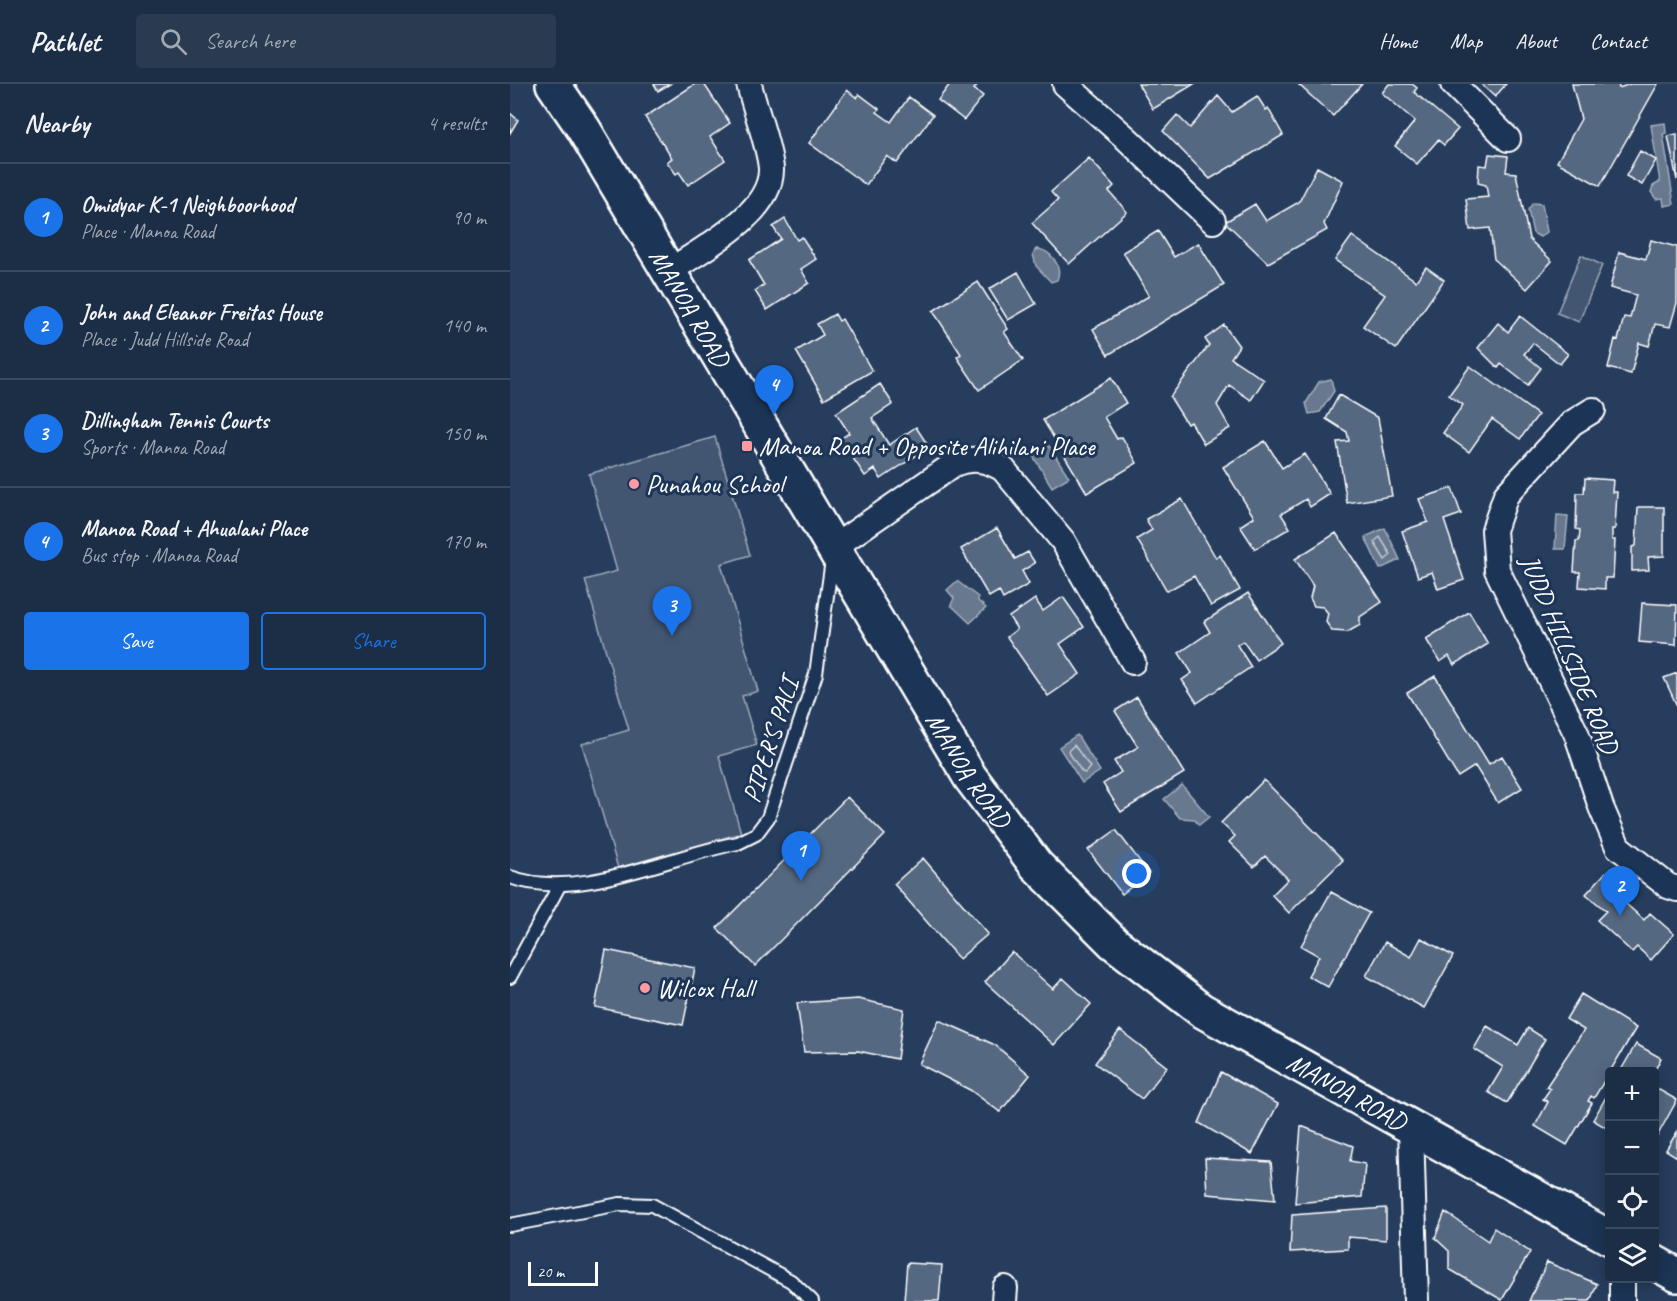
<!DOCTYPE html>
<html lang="en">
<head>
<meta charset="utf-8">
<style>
	:root { --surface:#1c2e46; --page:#293a51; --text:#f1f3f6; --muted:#a0a8b3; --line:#3a4a5f; --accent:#1a73e8 }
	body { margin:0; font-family:Caveat,sans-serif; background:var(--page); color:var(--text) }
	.controls { position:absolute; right:18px; bottom:18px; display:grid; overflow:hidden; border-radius:6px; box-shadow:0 3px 15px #0003 }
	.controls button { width:54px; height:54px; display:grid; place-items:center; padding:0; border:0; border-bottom:2px solid var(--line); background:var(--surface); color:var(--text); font:30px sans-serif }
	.scale { position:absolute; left:18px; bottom:15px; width:70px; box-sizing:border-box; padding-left:6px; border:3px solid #fff; border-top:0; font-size:16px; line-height:21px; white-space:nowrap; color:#fff; -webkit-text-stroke:4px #1d3557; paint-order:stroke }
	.you { position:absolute; left:627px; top:790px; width:21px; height:21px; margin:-15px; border:4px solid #fff; border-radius:50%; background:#1a73e8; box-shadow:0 0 0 9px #1a73e833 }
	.badge { display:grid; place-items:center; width:39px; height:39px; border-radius:50%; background:var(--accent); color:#fff; font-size:20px; font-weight:700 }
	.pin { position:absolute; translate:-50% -50px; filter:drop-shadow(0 2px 3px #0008) }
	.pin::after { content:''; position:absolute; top:32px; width:21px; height:18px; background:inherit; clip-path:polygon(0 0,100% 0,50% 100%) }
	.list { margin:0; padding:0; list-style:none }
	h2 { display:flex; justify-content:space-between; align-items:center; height:78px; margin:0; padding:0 24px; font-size:26px }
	h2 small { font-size:20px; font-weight:400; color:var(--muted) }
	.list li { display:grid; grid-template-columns:39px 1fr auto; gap:18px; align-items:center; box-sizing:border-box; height:108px; padding:0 24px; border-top:2px solid var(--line) }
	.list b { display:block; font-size:22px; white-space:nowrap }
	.list p { margin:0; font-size:20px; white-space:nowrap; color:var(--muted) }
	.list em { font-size:20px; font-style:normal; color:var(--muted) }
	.actions { display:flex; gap:12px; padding:18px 24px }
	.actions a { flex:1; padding:14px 0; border:2px solid var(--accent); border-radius:6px; text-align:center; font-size:21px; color:var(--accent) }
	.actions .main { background:var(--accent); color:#fff }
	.icon { flex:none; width:33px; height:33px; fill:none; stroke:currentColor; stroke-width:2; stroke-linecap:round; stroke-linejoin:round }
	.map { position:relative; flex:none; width:1167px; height:1217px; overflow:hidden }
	header { display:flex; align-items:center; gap:36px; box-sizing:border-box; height:84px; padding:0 30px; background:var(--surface); border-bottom:2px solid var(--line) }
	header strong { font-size:28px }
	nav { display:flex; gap:33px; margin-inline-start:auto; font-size:21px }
	.search { width:420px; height:54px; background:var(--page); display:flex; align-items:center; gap:15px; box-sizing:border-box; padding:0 21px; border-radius:6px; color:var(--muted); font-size:22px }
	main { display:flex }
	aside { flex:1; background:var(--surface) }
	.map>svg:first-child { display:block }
	.green { fill:#425672; stroke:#a0aab8; stroke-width:1.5 }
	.water { fill:#67788e; stroke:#a4aebb; stroke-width:1.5 }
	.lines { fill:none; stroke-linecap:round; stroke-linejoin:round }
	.shore { stroke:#c2c9d2; stroke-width:1.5 }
	.building { fill:#556781; stroke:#fff; stroke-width:1.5 }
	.lane-casing { stroke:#fff; stroke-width:16 }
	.street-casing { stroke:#fff; stroke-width:28 }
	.secondary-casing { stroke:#fff; stroke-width:38 }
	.lane { stroke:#1d3557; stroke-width:12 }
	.street { stroke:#1d3557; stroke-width:24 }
	.secondary { stroke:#1d3557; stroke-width:33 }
	.poi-dot { fill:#ff9aa2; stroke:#1d3557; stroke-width:2 }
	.labels { text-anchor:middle; stroke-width:6; stroke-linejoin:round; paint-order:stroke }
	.street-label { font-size:26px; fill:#fff; stroke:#1d3557 }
	.poi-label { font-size:26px; fill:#fff; stroke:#1d3557; text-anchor:start }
</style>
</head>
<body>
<header>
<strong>Pathlet</strong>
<div class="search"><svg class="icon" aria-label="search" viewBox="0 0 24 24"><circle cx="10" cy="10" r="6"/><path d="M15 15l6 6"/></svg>Search here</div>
<nav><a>Home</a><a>Map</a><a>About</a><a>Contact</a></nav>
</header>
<main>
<aside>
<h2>Nearby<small>4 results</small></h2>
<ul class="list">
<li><span class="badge">1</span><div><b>Omidyar K-1 Neighboorhood</b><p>Place · Manoa Road</p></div><em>90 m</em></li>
<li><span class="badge">2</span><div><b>John and Eleanor Freitas House</b><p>Place · Judd Hillside Road</p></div><em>140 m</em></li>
<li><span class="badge">3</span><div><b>Dillingham Tennis Courts</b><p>Sports · Manoa Road</p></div><em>150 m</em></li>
<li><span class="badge">4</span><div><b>Manoa Road + Ahualani Place</b><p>Bus stop · Manoa Road</p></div><em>170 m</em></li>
</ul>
<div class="actions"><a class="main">Save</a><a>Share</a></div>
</aside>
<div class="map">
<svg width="1167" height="1217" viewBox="0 0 1167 1217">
	<rect width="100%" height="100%" fill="#263d5e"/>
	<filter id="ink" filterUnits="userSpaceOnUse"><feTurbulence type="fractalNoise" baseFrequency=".0167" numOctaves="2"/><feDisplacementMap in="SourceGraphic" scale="12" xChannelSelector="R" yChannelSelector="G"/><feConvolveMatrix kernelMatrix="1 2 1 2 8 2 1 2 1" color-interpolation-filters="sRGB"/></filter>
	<g filter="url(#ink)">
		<path class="green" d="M1071 171 1092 181 1069 238 1047 229Z
			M205 353 240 471 211 480 248 607 232 612 247 661 209 672 231 749 108 784 72 660 119 646 75 496 107 487 79 390Z"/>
		<path class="water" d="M1155 39 1156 49 1153 50 1164 120 1154 122 1153 114 1146 115 1141 108 1143 102 1150 98 1141 41Z
			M1023 119 1032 120 1037 148 1030 153 1023 149 1018 126Z
			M526 165C540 165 553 182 547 196L541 198 526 182 523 170Z
			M821 295 824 307 810 328 799 330 796 319 809 298Z
			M539 362 559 393 542 403 523 372Z
			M1047 431 1058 432 1055 465H1045Z
			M875 444 890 476 870 485 855 453Z
			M447 497 468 513V517L476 524 460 539 441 521 444 514 437 506Z
			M567 651 590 687 572 699 549 663Z
			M672 701 699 733 689 741 684 735 670 734 654 715Z"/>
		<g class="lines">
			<path class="shore" d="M870 453 881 471 875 476 864 458Z
				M564 661 580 683 575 689 572 688 558 667Z"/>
		</g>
		<path class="building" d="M144 0H160L148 7Z
			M185 0H194L220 39 200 53 215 76 178 101 169 88 166 90 157 78 162 74 135 33Z
			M440 0H468L464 5 473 12 454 36 428 16Z
			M628 0H684L643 25Z
			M788 0H852L823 32Z
			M879 0H902L907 4 904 8 948 45 934 61 928 56 907 80 885 62 905 37 872 9Z
			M971 0H996L985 13Z
			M1062 0H1108L1109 4 1120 0H1148L1090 102 1047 78 1071 35Z
			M337 6 347 14 349 10 369 25 367 28 381 38 399 13 423 31 387 79 377 72 356 101 299 59Z
			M708 12 722 28 747 12 756 26 758 24 773 51 700 95 653 47 667 31 680 44Z
			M0 29 8 36 0 49Z
			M1167 50V96L1158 52Z
			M1130 67 1146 76 1132 101 1116 92Z
			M979 70 998 72 996 88 1006 89 1019 155 1042 177 1017 205 984 175 980 144 960 146 956 115 978 113 976 101 968 99 969 81 977 82Z
			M579 74 604 102 599 107 617 128 559 180 522 139 548 116 541 108Z
			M807 83 833 97 814 140 817 146 758 179 715 138 745 120 756 137 789 118Z
			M275 135 287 156 292 153 306 175 291 185 299 199 257 226 245 207 254 201 239 176 271 155 263 143Z
			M648 147 664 173 688 159 714 201 598 271 583 245 639 212 613 168Z
			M842 152 906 197 916 183 934 196 886 265 853 242 875 211 825 176Z
			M1141 156 1167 163V219L1160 243 1145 240 1139 262 1129 259 1121 290 1098 284 1105 255 1108 256 1114 233 1120 234 1126 211 1100 204 1109 168 1136 175Z
			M508 188 526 220 498 236 479 205Z
			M468 198 498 245 494 248 513 276 469 306 447 273 451 270 423 227Z
			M325 230 329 237 332 235 362 287 314 315 286 267 313 251 307 240Z
			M1010 232 1058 270 1050 280 1023 259 1014 270 1031 284 1018 301 991 280 988 284 968 264 988 239 998 248Z
			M714 241 729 262 721 274 754 296 741 316 719 301 707 321 720 344 694 360 681 338 677 340 660 313 699 261 695 255Z
			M960 282 1028 331 1010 355 982 335 959 368 933 349 953 321 939 311Z
			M601 294 616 319 594 333 607 355 612 353 627 379 577 409 533 336Z
			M370 300 383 320 362 334 379 361 406 343 419 363 371 395 365 385 355 392 330 355 339 349 326 329Z
			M829 311 868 334 882 412 837 419 827 358 839 357 837 348 816 335Z
			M755 357 772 384 795 370 820 410 800 423 796 415 771 430 780 444 745 465 730 442 744 433 713 383Z
			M1075 394 1103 396 1102 408H1107L1105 445H1102V456H1105L1103 494H1095V505L1069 503 1070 488H1064L1066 457H1069L1070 446 1066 445 1067 409H1074Z
			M942 404 951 430 934 436 954 496 928 505 922 488 908 493 892 447 918 438 909 415Z
			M672 415 706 474 710 471 730 506 701 522 684 492 657 507 627 455 642 446 636 435Z
			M1128 423H1154V472L1138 473 1139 486 1122 487V463L1126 462Z
			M487 444 505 475 518 468 525 479 512 487 519 500 493 515 489 507 479 513 451 465Z
			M826 449 872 518 850 533V541L838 548 822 547 816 538 818 529 813 523 804 522 800 514 803 502 785 475Z
			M738 509 771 559 746 576 733 557 727 561 741 583 687 619 672 596 682 589 669 569 700 548 694 538Z
			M553 513 574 543 550 560 570 590 538 612 497 553 507 545 499 533 525 515 533 527Z
			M1132 519 1167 521 1166 561 1129 558Z
			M959 528 978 560 944 581 939 572 930 578 916 555Z
			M1167 589V622L1154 594Z
			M925 592 979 680 992 672 1012 704 988 719 965 682 948 693 897 609Z
			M627 613 674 689 611 728 593 700 611 688 604 677 628 663 605 627Z
			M754 696 833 776 779 829 762 811 778 795 755 772 744 783 719 758 725 752 711 739Z
			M337 713 375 751 245 882 207 844Z
			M606 746 639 789 612 810 578 766Z
			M413 774 478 850 449 875 384 800Z
			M1096 788 1122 811 1115 819 1134 836 1140 829 1164 850 1141 876 1127 863 1122 868 1087 836 1096 827 1076 810Z
			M821 808 859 829 818 903 798 892 809 872 791 862Z
			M911 854 943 872 914 924 856 892 875 858 901 873Z
			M96 866 185 884 173 941 85 923Z
			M502 868 543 905 553 894 581 920 544 961 475 898Z
			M1071 910 1126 944 1084 1014 1081 1012 1078 1017 1082 1019 1057 1061 1025 1042 1038 1018 1033 1015 1040 1005 1036 1003 1074 946 1056 935Z
			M348 915 394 925 387 975 348 967 294 968 287 919Z
			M429 936 485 961 520 991 490 1028 460 1006 409 980Z
			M977 942 1008 961 1018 944 1035 955 997 1019 978 1008 993 983 964 965Z
			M610 946 657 983 632 1015 585 979Z
			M1126 960 1151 974 1144 988H1110Z
			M711 988 768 1020 742 1070 689 1039Z
			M1144 1003 1167 1016 1144 1058Z
			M1100 1006V1046L1083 1036Z
			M791 1042 843 1062 840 1077 855 1080 852 1113 785 1119Z
			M1167 1048V1073L1156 1066Z
			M695 1074 761 1078 765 1116 697 1110Z
			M876 1124V1156L838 1153V1165L780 1168 782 1131Z
			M935 1128 978 1157 984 1144 1020 1168 992 1216 939 1185V1167L925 1154Z
			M1037 1178 1087 1200 1080 1217H1019Z
			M397 1179 432 1181 429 1217H394Z"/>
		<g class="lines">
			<g class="lane-casing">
				<path id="lane" d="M0 793C68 818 158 772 228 759L246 750 258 734 306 590 322 476
					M0 893 49 802
					M0 1141 110 1120 142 1121 281 1197 302 1217"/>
			</g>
			<g class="street-casing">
				<path id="street" d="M555 0 615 53 703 137
					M943 0 998 55
					M157 189C191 165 262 130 261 85 260 64 244 23 239 0
					M1083 326 1062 339 996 411 984 446 987 486 1067 651 1091 723 1108 763 1158 802 1167 805
					M324 463 444 380C463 373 476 375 493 385L553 457 623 578
					M901 1043 906 1217
					M1112 1194V1217
					M494 1217 495 1204"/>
			</g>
			<g class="secondary-casing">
				<g id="secondary">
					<path id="s1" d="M43 0 73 44 460 693 526 781 604 859 691 926 1100 1154"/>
					<path d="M1144 1178 1167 1191"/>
				</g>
			</g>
			<use href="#lane" class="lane"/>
			<use href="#street" class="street"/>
			<use href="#secondary" class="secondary"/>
		</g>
	</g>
	<g class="poi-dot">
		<rect x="231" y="356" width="12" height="12" rx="3"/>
		<circle cx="124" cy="400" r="6"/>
		<circle cx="135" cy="904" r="6"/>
	</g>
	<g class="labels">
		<g class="street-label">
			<text dy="9" stroke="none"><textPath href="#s1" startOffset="262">MANOA ROAD</textPath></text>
			<text transform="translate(1060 570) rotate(67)" y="9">JUDD HILLSIDE ROAD</text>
			<text transform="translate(260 656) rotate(-72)" y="9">PIPER'S PALI</text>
			<text dy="9" stroke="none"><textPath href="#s1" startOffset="802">MANOA ROAD</textPath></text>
			<text dy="9" stroke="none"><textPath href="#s1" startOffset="1306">MANOA ROAD</textPath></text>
		</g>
		<g class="poi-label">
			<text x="249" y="371">Manoa Road + Opposite Alihilani Place</text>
			<text x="136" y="409">Punahou School</text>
			<text x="147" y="913">Wilcox Hall</text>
		</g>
	</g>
</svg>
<div class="controls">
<button>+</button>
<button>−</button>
<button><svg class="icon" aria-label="locate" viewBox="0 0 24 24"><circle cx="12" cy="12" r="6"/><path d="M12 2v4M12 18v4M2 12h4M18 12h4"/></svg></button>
<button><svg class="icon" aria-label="layers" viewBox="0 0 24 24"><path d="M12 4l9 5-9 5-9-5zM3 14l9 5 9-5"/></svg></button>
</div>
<div class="scale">20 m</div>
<div class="you"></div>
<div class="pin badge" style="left:291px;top:797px">1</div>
<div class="pin badge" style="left:1110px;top:832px">2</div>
<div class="pin badge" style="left:162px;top:552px">3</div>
<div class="pin badge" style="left:264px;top:331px">4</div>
</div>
</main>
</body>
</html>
